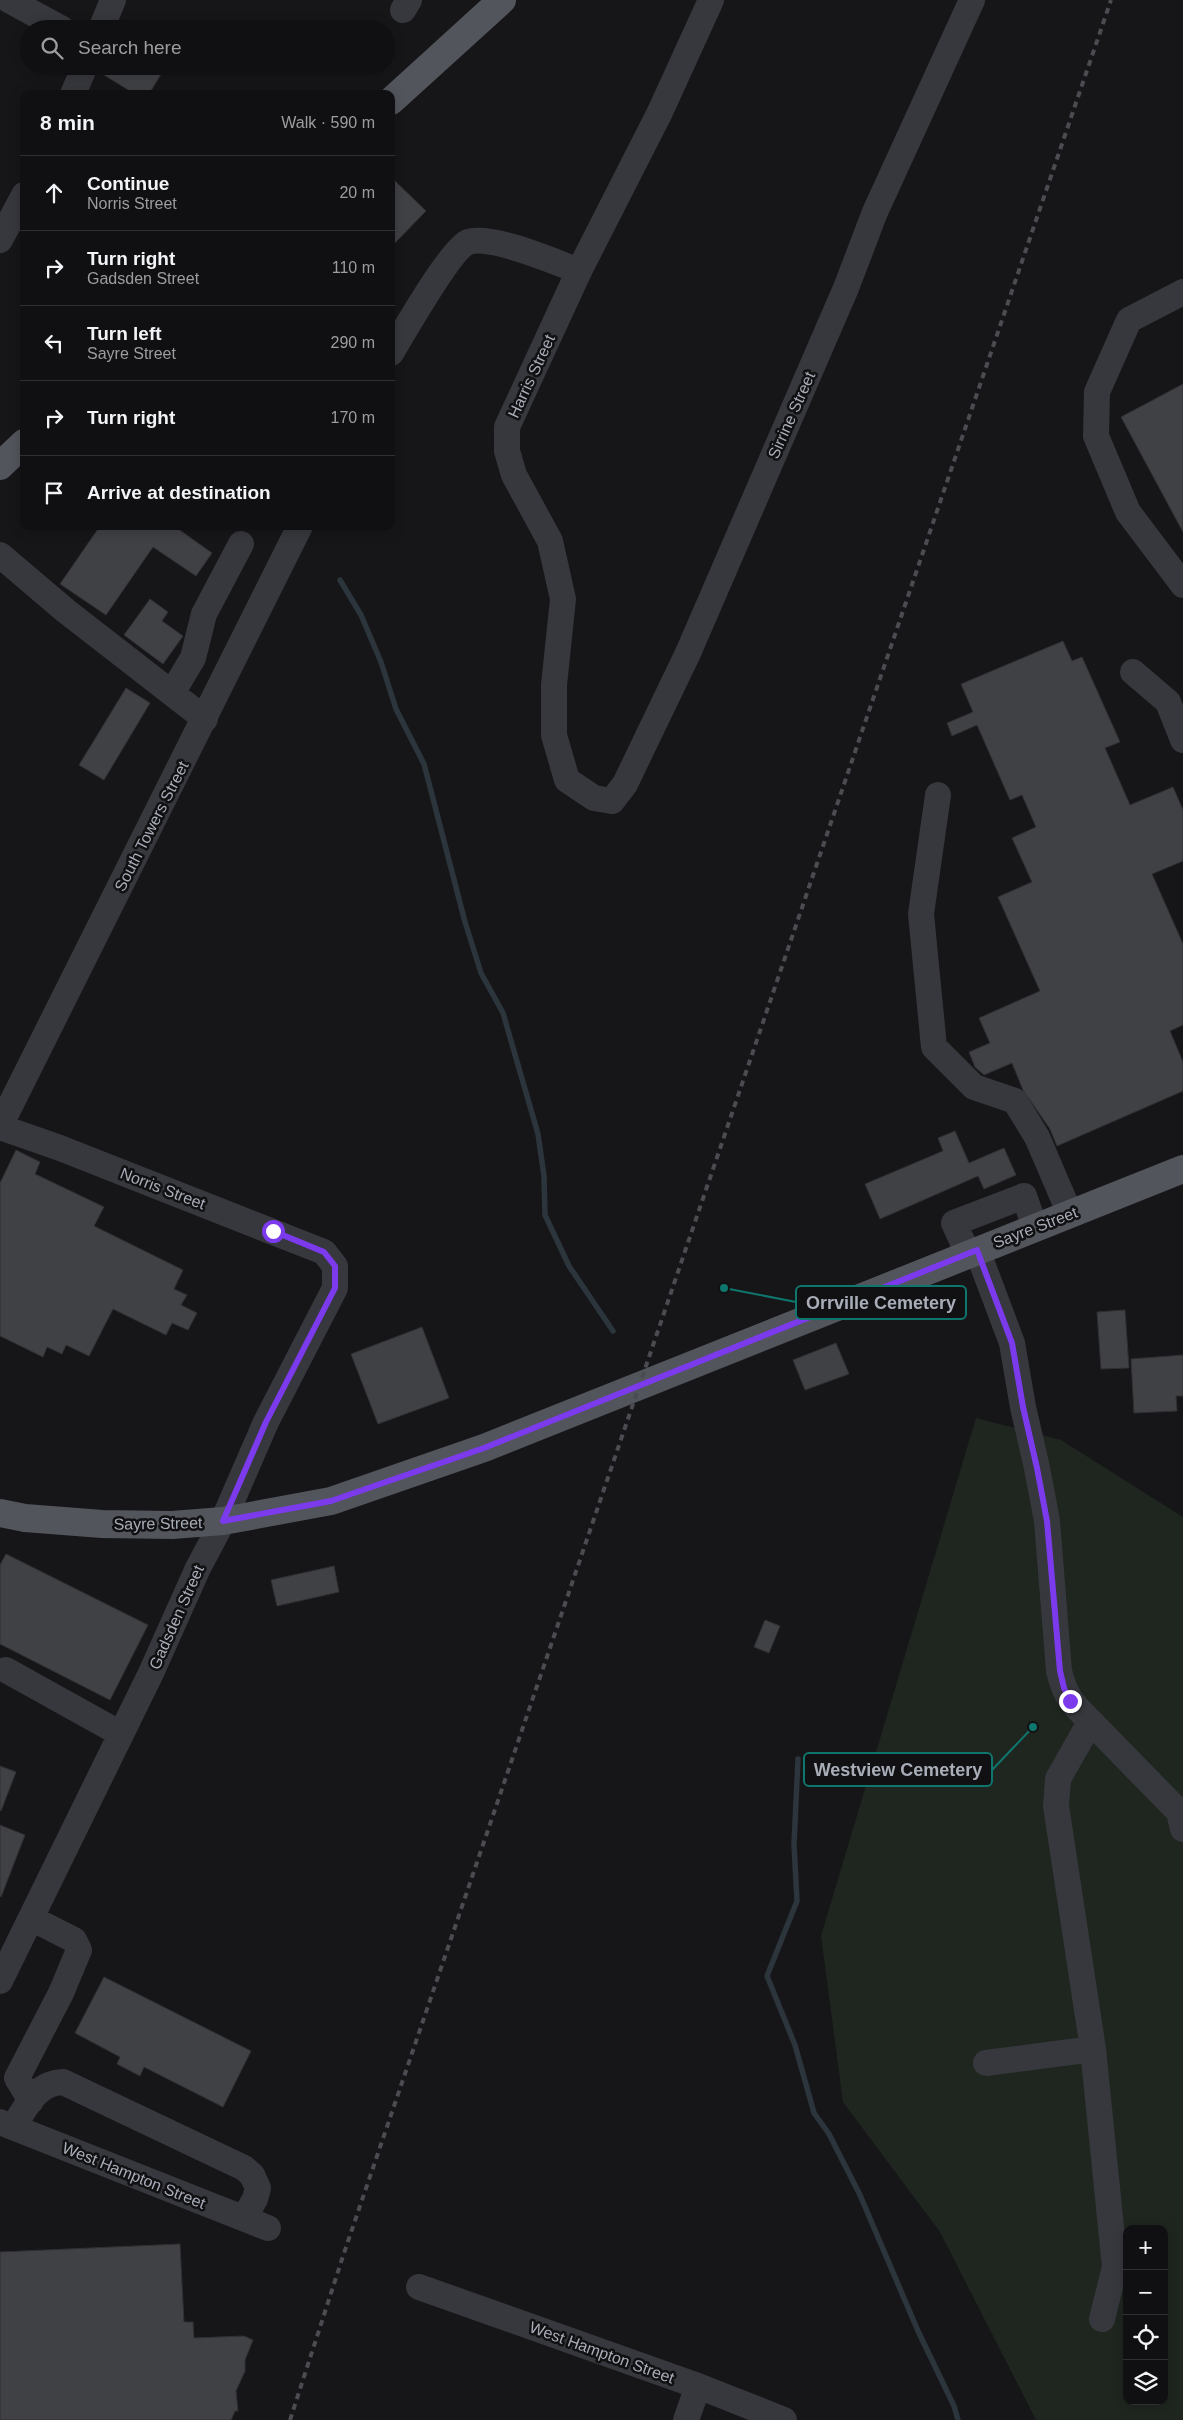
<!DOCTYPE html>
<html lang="en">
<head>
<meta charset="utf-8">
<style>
	:root { --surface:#101012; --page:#1e1e20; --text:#f1f3f6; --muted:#9c9d9f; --line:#303032 }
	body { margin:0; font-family:Arial,sans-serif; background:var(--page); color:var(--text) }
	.controls { position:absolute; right:15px; bottom:15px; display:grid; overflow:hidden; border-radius:10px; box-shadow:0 2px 12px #0003 }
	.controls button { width:45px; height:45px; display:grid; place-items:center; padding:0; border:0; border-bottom:1px solid var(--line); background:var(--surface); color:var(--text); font:25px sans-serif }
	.stop { position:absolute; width:15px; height:15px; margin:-11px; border:4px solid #7c3aed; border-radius:50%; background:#fff }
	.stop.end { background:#7c3aed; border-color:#fff; box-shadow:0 1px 5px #0008 }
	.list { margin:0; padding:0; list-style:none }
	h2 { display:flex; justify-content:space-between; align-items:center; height:65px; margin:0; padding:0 20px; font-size:21px }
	h2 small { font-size:16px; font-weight:400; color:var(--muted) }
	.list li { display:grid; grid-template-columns:32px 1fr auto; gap:15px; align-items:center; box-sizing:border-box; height:75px; padding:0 20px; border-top:1px solid var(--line) }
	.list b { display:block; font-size:19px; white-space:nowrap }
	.list p { margin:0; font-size:16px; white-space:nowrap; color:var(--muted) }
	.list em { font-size:16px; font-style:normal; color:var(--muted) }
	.icon { flex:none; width:28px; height:28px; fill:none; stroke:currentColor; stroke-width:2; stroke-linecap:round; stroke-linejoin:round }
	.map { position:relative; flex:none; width:1183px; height:2420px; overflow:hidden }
	.search { position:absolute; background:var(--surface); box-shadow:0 2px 12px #0003; left:20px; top:20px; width:375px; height:55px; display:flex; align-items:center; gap:12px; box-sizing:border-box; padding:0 18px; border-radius:28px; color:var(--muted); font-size:19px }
	.panel { position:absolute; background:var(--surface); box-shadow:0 2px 12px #0003; left:20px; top:90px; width:375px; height:440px; border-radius:10px }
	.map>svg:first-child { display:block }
	.green { fill:#1e261f; fill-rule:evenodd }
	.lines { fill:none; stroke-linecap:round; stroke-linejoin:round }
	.stream { stroke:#2c353c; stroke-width:5.5 }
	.building { fill:#404145; stroke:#303034 }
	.minor { stroke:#37383d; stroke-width:26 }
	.major { stroke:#53555c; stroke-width:28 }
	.rail { stroke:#4a4c52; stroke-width:4; stroke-dasharray:6 5; stroke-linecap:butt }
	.route { stroke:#7c3aed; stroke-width:6 }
	.labels { text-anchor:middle; stroke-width:5; stroke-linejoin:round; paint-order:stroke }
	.street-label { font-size:16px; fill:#a8adb8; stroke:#111113 }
	.leader { fill:none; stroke:#0f766e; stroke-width:2 }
	.callout-dot { fill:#0f766e; stroke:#111113; stroke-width:2 }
	.callout { fill:#111113; stroke:#0f766e; stroke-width:2 }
	.callout-label { font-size:18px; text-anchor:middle; font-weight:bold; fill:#a8adb8 }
</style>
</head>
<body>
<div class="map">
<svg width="1183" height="2420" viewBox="0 0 1183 2420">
	<rect width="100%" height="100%" fill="#161618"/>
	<path class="green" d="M976 1418 1061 1440 1183 1517V2420H1036L940 2232 843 2102 821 1936ZM1127 2229H1164V2401H1127Z"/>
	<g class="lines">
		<path class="stream" d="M340 580 361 615 381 662 396 709 424 764 465 922 481 973 503 1013 538 1134 544 1176 545 1215 569 1266 613 1331
			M798 1759 794 1844 797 1901 767 1976 795 2045 814 2113 829 2134 860 2195 918 2331 954 2406 958 2420"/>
	</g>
	<path class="building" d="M100 66H166L149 94H135L99 72Z
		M391 177 426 211 391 247Z
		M1183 384V532L1121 417Z
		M100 526H174L212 553 196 576 153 547 106 615 60 584Z
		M150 599 168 612 162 621 183 636 163 664 124 635Z
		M1063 641 1072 661 1082 657 1120 742 1105 748 1130 805 1173 787 1183 810V861L1152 874 1183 944V1025L1170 1031 1183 1062V1091L1057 1146 1050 1129 1023 1090 1012 1063 984 1075 975 1067 969 1052 990 1043 979 1018 1040 991 998 897 1032 882 1012 838 1036 827 1022 795 1010 800 977 725 952 736 947 723 973 712 961 684Z
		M126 688 150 703 104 780 79 765Z
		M955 1131 969 1163 1004 1148 1016 1175 984 1189 978 1176 880 1219 865 1184 943 1151 938 1138Z
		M16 1150 40 1162 35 1174 104 1207 94 1226 183 1270 174 1289 187 1295 181 1305 197 1313 188 1330 172 1323 166 1335 113 1309 89 1356 66 1345 62 1354 47 1347 43 1357 0 1336V1183Z
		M1125 1310 1129 1368 1101 1369 1097 1312Z
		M422 1327 449 1398 378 1424 351 1354Z
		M836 1343 849 1374 805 1390 793 1360Z
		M1183 1355V1396H1176L1177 1411 1134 1413 1131 1359Z
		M6 1554 148 1625 110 1700 0 1644V1565Z
		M334 1566 339 1592 277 1606 271 1580Z
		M765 1620 780 1626 769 1653 754 1647Z
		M0 1766 16 1772 1 1811 0 1810Z
		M0 1825 25 1835 1 1897 0 1896Z
		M104 1977 251 2051 223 2107 144 2067 140 2076 117 2064 120 2057 75 2033Z
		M180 2244 184 2322H193L194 2338 244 2336 253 2340 245 2360V2371L236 2391 238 2411H235L231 2420H0V2252Z"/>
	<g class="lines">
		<path class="minor" d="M9 0 62 29
			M711 0 660 112 579 271 507 427V451L514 475 550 541 563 599 554 685V735L567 780 594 798 612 801 625 784 688 653 846 288 875 212 972 0
			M403 10 409 0
			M101 29 113 0
			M73 94 85 66
			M0 240 24 195
			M1183 292 1129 320 1097 392 1096 436 1128 512 1183 585
			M391 353C403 333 451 249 468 242 491 234 555 262 579 271
			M0 555 66 611 205 719
			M1133 672 1168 702 1183 740
			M172 693 193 658 204 614 241 544
			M938 795 921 914 934 1047 974 1087 1015 1101 1037 1137 1070 1214
			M0 1126 300 526
			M0 1127 60 1148 324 1252 335 1266V1288L266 1422 223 1521 198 1568 151 1673 0 1981
			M977 1250 1012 1343 1023 1407 1037 1468 1047 1521 1059 1671C1066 1699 1073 1704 1093 1724L1084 1733 1058 1779 1056 1806 1093 2049 1115 2267 1102 2319
			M968 1254 954 1223 1024 1196 1035 1227
			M6 1670 121 1734
			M1093 1724 1179 1812 1183 1829
			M31 1918 74 1940 79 1950 61 1993 17 2078 31 2101
			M986 2063 1093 2049
			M0 2122 268 2228
			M13 2127C27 2106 36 2083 63 2082L244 2168 252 2175 258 2188 255 2199 244 2218
			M419 2287 698 2386 784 2420
			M686 2420 698 2386"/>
		<path class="major" d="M391 101 502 0
			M0 466 24 443
			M0 1513 25 1518 102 1524 172 1525 223 1521 331 1501 484 1448 1183 1169"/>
		<path class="rail" d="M290 2420 344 2253 1111 0"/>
	</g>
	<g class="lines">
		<path class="route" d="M273 1231 324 1252 335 1266V1288L266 1422 223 1521 331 1501 484 1448 977 1250 1012 1343 1023 1407 1037 1468 1047 1521 1060 1671 1064 1688 1070 1701"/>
	</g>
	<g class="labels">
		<g class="street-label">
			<text transform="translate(531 376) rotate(-65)" y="6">Harris Street</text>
			<text transform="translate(791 415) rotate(-66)" y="6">Sirrine Street</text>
			<text transform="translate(151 826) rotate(-63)" y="6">South Towers Street</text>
			<text transform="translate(163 1188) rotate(21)" y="6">Norris Street</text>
			<text transform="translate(1035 1227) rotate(-21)" y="6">Sayre Street</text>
			<text transform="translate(158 1523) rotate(-1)" y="6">Sayre Street</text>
			<text transform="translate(176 1617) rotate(-66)" y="6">Gadsden Street</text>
			<text transform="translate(134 2175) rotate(22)" y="6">West Hampton Street</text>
			<text transform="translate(602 2352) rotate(20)" y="6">West Hampton Street</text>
		</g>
	</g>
	<path class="leader" d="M724 1288L796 1302M1033 1727L992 1770"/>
	<g class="callout-dot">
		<circle cx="724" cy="1288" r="5"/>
		<circle cx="1033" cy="1727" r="5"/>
	</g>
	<g class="callout">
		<rect x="796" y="1286" width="170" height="33" rx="5"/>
		<rect x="804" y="1753" width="188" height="33" rx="5"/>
	</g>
	<g class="callout-label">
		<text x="881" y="1309">Orrville Cemetery</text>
		<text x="898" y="1776">Westview Cemetery</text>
	</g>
</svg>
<div class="controls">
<button>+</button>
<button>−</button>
<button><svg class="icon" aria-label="locate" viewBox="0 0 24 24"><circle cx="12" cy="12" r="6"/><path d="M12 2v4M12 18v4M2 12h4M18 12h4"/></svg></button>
<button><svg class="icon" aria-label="layers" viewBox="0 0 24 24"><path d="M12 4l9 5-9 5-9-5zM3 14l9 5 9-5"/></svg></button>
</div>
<div class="stop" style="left:273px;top:1231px"></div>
<div class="stop end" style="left:1070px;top:1701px"></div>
<div class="search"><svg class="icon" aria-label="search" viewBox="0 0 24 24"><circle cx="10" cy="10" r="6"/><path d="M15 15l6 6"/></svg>Search here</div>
<section class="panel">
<h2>8 min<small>Walk · 590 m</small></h2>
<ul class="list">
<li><svg class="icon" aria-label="ahead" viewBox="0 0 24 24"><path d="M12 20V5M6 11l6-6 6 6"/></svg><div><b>Continue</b><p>Norris Street</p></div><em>20 m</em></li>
<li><svg class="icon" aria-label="right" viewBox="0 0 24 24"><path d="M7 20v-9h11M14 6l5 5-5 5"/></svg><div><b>Turn right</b><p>Gadsden Street</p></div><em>110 m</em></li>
<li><svg class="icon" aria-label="left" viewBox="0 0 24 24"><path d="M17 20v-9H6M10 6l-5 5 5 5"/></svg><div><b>Turn left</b><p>Sayre Street</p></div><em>290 m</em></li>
<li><svg class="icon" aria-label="right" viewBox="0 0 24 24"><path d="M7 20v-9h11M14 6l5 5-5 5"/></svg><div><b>Turn right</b></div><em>170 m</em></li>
<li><svg class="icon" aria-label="arrive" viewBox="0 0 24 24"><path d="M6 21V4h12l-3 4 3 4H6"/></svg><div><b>Arrive at destination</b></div></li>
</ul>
</section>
</div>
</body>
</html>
